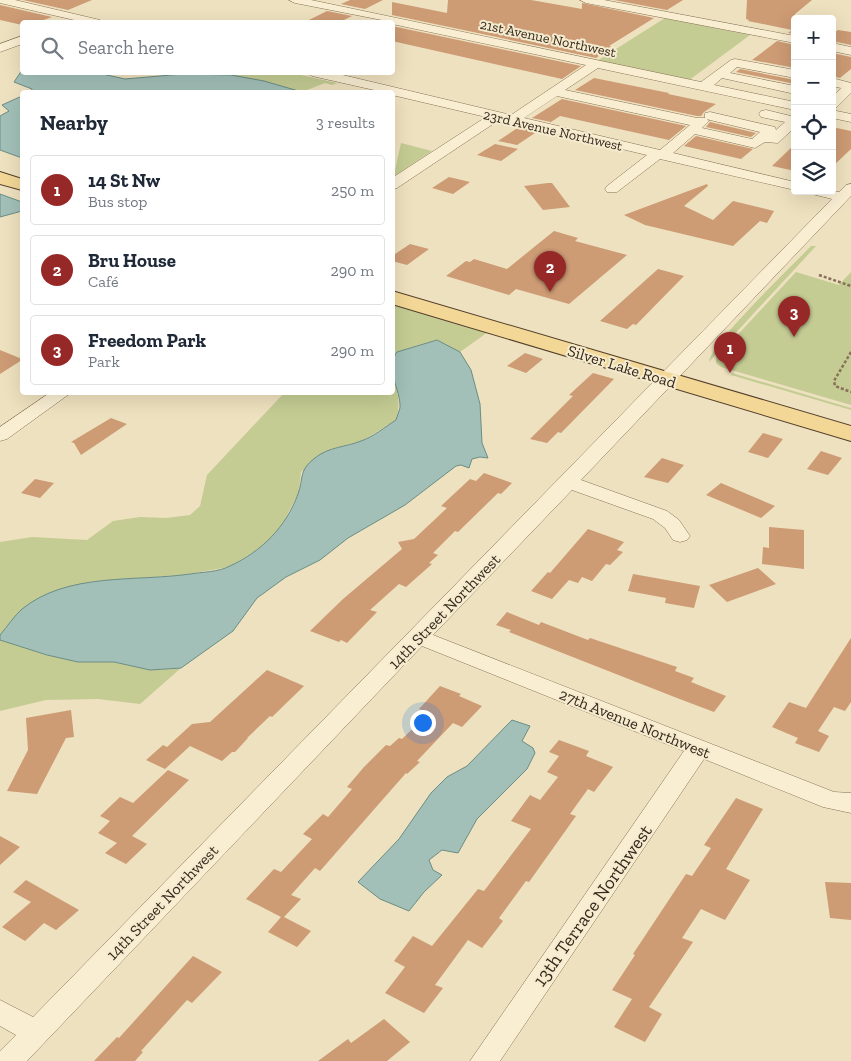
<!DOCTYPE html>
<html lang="en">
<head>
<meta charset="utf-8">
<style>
	:root { --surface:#fff; --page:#f6f6f7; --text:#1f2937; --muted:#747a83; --line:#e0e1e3; --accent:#962827 }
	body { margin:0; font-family:"Zilla Slab",serif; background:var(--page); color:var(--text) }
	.controls { position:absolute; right:15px; top:15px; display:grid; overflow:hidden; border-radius:5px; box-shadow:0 5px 20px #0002 }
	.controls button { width:45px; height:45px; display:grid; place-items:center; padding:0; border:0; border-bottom:1px solid var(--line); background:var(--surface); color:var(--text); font:25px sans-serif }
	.you { position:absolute; left:422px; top:722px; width:18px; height:18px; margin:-12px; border:4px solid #fff; border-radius:50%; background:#1a73e8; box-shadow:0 0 0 8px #1a73e833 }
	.badge { display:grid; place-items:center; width:32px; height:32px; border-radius:50%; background:var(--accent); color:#fff; font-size:16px; font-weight:700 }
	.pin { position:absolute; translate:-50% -41px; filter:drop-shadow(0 1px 2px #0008) }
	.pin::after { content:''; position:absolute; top:26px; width:18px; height:15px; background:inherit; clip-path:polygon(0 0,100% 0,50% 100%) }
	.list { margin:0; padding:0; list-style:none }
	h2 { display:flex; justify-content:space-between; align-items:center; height:65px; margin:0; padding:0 20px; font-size:21px }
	h2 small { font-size:16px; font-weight:400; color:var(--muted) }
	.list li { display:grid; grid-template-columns:32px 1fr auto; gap:15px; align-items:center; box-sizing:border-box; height:70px; margin:0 10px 10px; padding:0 10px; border:1px solid var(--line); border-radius:5px }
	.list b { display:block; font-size:19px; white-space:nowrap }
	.list p { margin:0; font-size:16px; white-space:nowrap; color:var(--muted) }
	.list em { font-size:16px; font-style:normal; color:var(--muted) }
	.icon { flex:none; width:28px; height:28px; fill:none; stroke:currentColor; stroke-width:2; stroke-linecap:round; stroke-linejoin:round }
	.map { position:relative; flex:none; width:851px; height:1061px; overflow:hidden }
	.search { position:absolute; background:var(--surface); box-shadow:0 5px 20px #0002; left:20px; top:20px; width:375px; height:55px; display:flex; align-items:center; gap:12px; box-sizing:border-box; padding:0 18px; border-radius:5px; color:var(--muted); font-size:19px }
	.panel { position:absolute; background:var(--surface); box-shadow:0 5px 20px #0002; left:20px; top:90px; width:375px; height:305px; border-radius:5px }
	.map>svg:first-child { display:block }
	.green { fill:#c4cc93 }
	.water { fill:#a2c0b8; stroke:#6a8d85 }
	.building { fill:#cd9b74 }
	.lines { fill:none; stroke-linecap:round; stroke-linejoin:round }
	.minor-casing { stroke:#877157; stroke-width:1 }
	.major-casing { stroke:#543f2c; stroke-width:2 }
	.path { stroke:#877157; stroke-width:2.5; stroke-dasharray:3 2; stroke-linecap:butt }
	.minor { fill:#f9eed2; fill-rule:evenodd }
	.major { fill:#f2d796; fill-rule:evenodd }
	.labels { text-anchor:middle; stroke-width:4; stroke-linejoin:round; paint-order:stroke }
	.far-street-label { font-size:14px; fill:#36291c; stroke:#f5ebcf }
	.street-label { font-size:16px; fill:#36291c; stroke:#f5ebcf }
	.near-street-label { font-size:19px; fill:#36291c; stroke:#f5ebcf }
</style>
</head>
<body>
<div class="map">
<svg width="851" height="1061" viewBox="0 0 851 1061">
	<rect width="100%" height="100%" fill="#eee1bf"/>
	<path class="green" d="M665 18 750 35 688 81 597 61Z
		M217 72 292 73 337 83 332 85 325 83 302 92 264 81 215 74Z
		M401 143 432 151 393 177V172L395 170Z
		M811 246H816L709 362C710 344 794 264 811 246Z
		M796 272 839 285 851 272V405L721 367 716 363V358Z
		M393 303 488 332 460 352 436 340 397 352 393 358Z
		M732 373 851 408V410L731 375Z
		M393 377C398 392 401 404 396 420L362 441 331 449 301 472 299 492 282 525 265 545 229 567 182 575 88 582 21 610 0 635V542L32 537 87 540 113 521 140 517 166 518 190 515 200 506 207 475 284 393 392 392Z
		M0 640 47 655 78 662H114L150 670 181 668 140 704 98 699 46 700 0 711Z"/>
	<path class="water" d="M22 70V72L98 73 125 79 183 74 231 75 264 81 302 92H31L32 89 14 82Z
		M22 96V158L0 150V116L9 111 2 105Z
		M0 194 22 202V211L0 217Z
		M437 340 460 352 471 370 480 404 482 443 488 458 480 457 472 459 469 468 461 465 456 466 405 505 348 538 320 560 286 577 257 598 233 631 181 668 150 670 114 662H78L47 655 0 640V635C7 627 14 616 22 609 68 572 135 582 190 574 202 572 219 572 230 566 262 551 286 527 298 494 304 478 298 471 315 458 328 447 346 447 361 441 373 437 385 427 396 420 397 416 399 412 400 408 401 389 384 369 397 352Z
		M512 720 530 726 522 741 533 748 535 753 527 769 477 819 458 853 442 850 429 860 433 870 442 875 424 892 409 911 380 899 358 882 399 839 431 793 447 777 467 766Z"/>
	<path class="building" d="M23 0H92L68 10Z
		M350 0H383L365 9 341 4Z
		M448 0H531L582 9V3L654 18 609 46H611L608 49H609L596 58 392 15V2L447 13Z
		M614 0H683L667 10Z
		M747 0H812L795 14V34L788 33 792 30 748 21 749 20 746 19Z
		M0 5 52 17 38 22H22V25L0 20Z
		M327 11 352 16 340 22H305Z
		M392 26 581 66 562 79 392 41Z
		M838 30 851 32V45L832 41V34Z
		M777 41 795 45V68L752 60Z
		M832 53 851 57V69L840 78 832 76Z
		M740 69 795 80V84L736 72Z
		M594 78 669 93 668 94 716 104 704 112 701 116H697L575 90Z
		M562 99 686 126 669 140 560 116 551 122 532 118Z
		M710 122 756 133 751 137 706 127Z
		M519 127 538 131 517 145 498 141Z
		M832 127 851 131V149L832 167Z
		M696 136 753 149 741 159 684 146Z
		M495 144 518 149 501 161 477 155Z
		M795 144V171L772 166Z
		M449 177 470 182 453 194 432 188Z
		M548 183H552L570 207 543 210 524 186Z
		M707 184 708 186 684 206 713 220 733 201 774 211 767 223 760 221 733 246 645 225 624 215Z
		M554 231 578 238 575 241 627 255 569 304 516 289 509 295 446 276 466 261 470 262 474 259 507 269Z
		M410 244 429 249 407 265 392 261V256Z
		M658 269 684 276 636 325 633 324 627 329 600 321Z
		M0 350 22 359V360L0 374Z
		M525 353 543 359 526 373 507 366Z
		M593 373 614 379 561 433 558 432 547 443 530 439 573 396 569 395Z
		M111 418 127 424 81 455 74 443 71 442Z
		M763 433 783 439 768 458 748 452Z
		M821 451 842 458 828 475 807 469Z
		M662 458 684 465 668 483 644 477Z
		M484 473 512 483 501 494 498 493 458 532 455 531 433 553 438 555 429 563 432 564 406 587 399 584 370 610 377 612 347 643 341 640 339 642 310 631 343 599 402 549 398 542 414 539 447 508 441 506 470 479 476 481Z
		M35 479 54 483 40 498 21 493Z
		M721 483 775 506 761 518 706 495Z
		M769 527 804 530V569L762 564 763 547 769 548Z
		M588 529 624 542 617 550 623 552 610 565 606 564 592 581 582 577 578 583 569 580 552 599 531 591 548 572 550 573Z
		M758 568 776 584 727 602 709 585Z
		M633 574 700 586 694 608 665 603 666 598 628 591Z
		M507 612 539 625 541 622 588 640 590 638 677 667 675 671 694 678 691 682 726 696 714 712 677 698 509 632 511 630 496 625Z
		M851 638V702L845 711 834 707 818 731 829 736 819 752 795 743 798 738 772 727 789 702 806 708Z
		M267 670 304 686 272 717 270 716 247 738H248L235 752H232L222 761 190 746 165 769 146 760 163 745 167 747 192 724 210 722Z
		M440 686 461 694 459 696 482 706 462 727 453 723 417 761 420 762 407 774 406 773 320 871 315 868 291 895 301 899 284 917 311 931 297 947 268 932 281 917 246 899 274 869 281 872 312 839 303 834 323 814 328 817 352 789 347 787 364 767 386 745 390 746 399 738 402 739 429 713 419 709Z
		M71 710 74 737 66 738 37 794 7 791 28 750 26 718Z
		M559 740 589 751 586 756 613 767 594 792 588 789 570 814 576 816 529 882 526 881 499 918 503 921 482 948 468 940 435 985 443 988 424 1013 385 993 405 967 394 961 413 936 432 946 478 889 484 891 531 829 511 821 530 795 540 800 558 777 547 772 559 756 549 752Z
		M168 770 189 780 132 836 147 844 126 864 105 853 117 843 98 833 110 821 100 816 120 797 133 803Z
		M736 798 763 809 726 869 750 880 725 920 701 909 682 938 693 942 649 1007 662 1014 645 1042 614 1027 632 999 612 990 635 955 633 954 686 874 692 876 711 848 704 845Z
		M0 836 20 847 0 865Z
		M26 880 79 910 56 930 44 923 25 941 2 927 31 902 13 892Z
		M825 882 851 883V920L830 918Z
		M193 956 222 972 192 1003 187 1000 141 1051 143 1052 135 1061H94L117 1037 119 1038Z
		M384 1019 410 1042 387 1061H318L348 1039 351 1043Z"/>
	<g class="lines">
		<g class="minor-casing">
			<path id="minor" d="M0 0H15L100 20 102 22H83L0 3Z
				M289 0H311L701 82 731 60 735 59 795 70V78L737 67 730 73 795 86V94L722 78 714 85 795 102V110L598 68 565 90 697 118H705V113L710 112 775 127 776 130 785 122 761 117 759 114 761 111 766 110 795 117V127L778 143 765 142 755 148 695 134 673 153 795 182V190L660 159 617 192H607L605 189 607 186 647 155 499 120 397 188 392 189V178L486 117 392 95V92H383L312 76 306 72H330L511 115 586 65 392 24V22L295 3ZM557 96 690 125 660 150 524 118ZM707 119 710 120 760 132 752 139 702 128 709 121Z
				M580 0H604L795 36V43L586 3Z
				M22 36V44L0 52V44Z
				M832 43 851 47V55L832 51Z
				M832 78 851 83V93L837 107 832 108V97L841 88 832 86Z
				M832 110 851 114V122L832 118Z
				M851 184V196L581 480 667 511 679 520 690 536 687 540 680 542 673 540 665 528 653 519 572 490 433 635 834 792 851 793V813L823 807 704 759 500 1061H470L684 751 422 646 27 1061H0V1051L16 1035 0 1026V1000L33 1017 832 199 812 194 810 191 839 192 846 185Z
				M51 392H72L7 439 0 441V427Z"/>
		</g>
		<g class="major-casing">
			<path id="major" d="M0 172 22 179V190L0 184Z
				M392 291 851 426V441L392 304Z"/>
		</g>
		<path class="path" d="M819 275 851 286
			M851 352 834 381 835 386 851 392"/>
		<use href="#minor" class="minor"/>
		<use href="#major" class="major"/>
	</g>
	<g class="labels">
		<g class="far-street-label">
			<text transform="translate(548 38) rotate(12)" y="5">21st Avenue Northwest</text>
			<text transform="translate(553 130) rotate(13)" y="5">23rd Avenue Northwest</text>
		</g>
		<g class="street-label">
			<text transform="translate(622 366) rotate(17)" y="6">Silver Lake Road</text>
			<text transform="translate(444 611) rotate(-46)" y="6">14th Street Northwest</text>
			<text transform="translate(635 723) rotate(22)" y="6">27th Avenue Northwest</text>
			<text transform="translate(162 902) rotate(-46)" y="6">14th Street Northwest</text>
		</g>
		<g class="near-street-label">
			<text transform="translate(592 905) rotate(-55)" y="7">13th Terrace Northwest</text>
		</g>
	</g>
</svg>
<div class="controls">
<button>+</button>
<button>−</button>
<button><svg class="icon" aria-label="locate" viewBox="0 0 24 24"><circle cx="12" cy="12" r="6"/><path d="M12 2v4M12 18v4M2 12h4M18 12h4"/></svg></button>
<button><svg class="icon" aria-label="layers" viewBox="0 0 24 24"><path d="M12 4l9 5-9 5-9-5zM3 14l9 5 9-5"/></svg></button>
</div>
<div class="you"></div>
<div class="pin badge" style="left:730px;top:373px">1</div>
<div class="pin badge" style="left:550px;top:292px">2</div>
<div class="pin badge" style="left:794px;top:337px">3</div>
<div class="search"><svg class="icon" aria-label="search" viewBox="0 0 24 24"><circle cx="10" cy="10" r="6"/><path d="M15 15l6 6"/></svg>Search here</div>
<section class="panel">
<h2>Nearby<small>3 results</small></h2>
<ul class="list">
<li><span class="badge">1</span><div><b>14 St Nw</b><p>Bus stop</p></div><em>250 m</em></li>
<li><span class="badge">2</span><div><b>Bru House</b><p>Café</p></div><em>290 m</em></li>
<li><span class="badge">3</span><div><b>Freedom Park</b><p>Park</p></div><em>290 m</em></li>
</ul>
</section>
</div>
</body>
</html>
